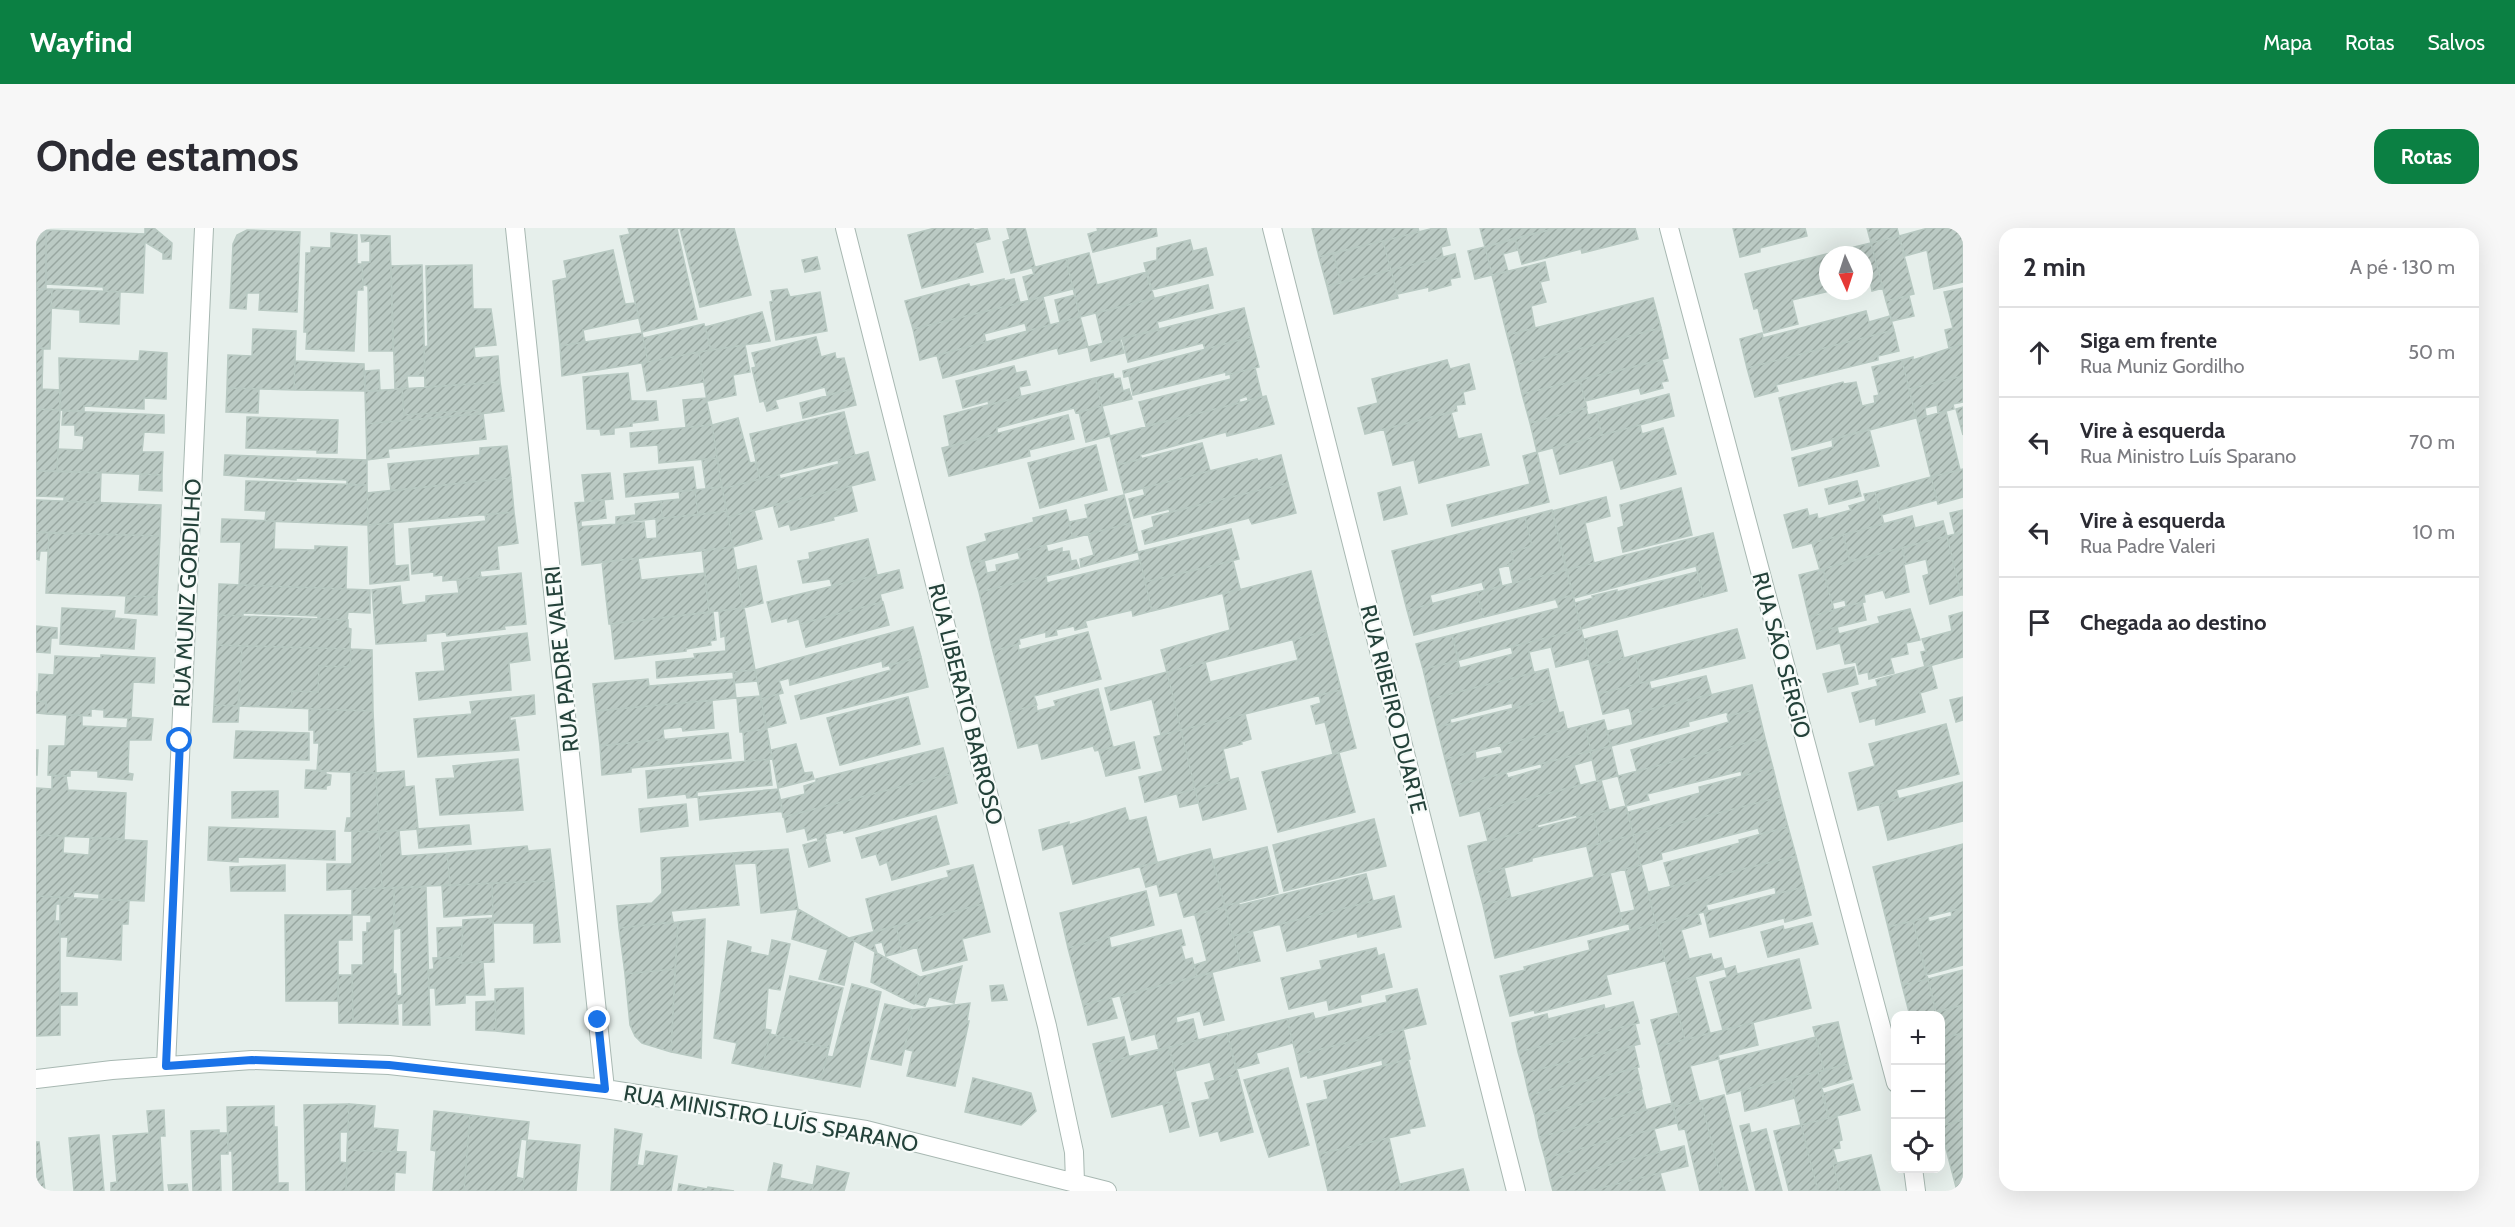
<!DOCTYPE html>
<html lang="pt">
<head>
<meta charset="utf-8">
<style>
	:root { --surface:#fff; --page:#f7f7f7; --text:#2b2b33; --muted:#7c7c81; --line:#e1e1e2; --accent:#0b8043 }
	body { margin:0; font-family:Cabin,sans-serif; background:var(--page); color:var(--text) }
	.controls { position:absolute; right:18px; bottom:18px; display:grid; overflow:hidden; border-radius:12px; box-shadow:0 6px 24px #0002 }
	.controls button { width:54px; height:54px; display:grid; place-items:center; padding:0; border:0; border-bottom:2px solid var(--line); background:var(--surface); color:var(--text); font:30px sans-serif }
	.compass { position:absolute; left:1783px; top:18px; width:54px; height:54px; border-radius:50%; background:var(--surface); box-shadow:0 6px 24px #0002; rotate:177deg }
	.stop { position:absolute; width:18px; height:18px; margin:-14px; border:4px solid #1a73e8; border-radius:50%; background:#fff }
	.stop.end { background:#1a73e8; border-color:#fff; box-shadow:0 2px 6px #0008 }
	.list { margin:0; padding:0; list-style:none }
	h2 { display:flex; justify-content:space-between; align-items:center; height:78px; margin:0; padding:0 24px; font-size:26px }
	h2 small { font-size:20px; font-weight:400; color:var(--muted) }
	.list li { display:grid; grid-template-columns:39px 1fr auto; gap:18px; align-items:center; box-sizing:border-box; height:90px; padding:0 24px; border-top:2px solid var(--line) }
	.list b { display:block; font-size:22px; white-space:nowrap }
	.list p { margin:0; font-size:20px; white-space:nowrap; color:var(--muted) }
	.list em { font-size:20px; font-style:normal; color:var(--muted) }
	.icon { flex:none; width:33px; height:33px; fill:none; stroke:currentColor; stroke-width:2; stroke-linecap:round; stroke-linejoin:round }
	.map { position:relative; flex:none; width:1927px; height:963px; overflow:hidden; border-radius:18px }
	header { display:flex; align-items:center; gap:36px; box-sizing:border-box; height:84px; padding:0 30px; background:var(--accent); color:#fff }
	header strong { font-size:28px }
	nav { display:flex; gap:33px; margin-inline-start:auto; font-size:21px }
	.intro { display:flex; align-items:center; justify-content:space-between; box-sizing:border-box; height:144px; padding:0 36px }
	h1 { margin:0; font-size:42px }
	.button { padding:15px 27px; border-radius:18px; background:var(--accent); color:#fff; font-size:21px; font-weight:700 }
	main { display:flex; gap:36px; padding:0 36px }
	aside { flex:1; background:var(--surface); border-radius:18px; box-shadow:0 6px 24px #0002 }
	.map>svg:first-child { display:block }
	.building { fill:url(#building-hatch); stroke:#b8c9c2; stroke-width:1.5 }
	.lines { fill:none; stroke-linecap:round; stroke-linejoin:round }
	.minor-casing { stroke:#a8b8b2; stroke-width:20 }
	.minor { stroke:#fff; stroke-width:18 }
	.route { stroke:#1a73e8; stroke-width:8 }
	.labels { text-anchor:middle; stroke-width:4.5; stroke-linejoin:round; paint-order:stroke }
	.street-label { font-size:22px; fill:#24423a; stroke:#f7fbf9 }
</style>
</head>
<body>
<header>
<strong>Wayfind</strong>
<nav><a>Mapa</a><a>Rotas</a><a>Salvos</a></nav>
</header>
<div class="intro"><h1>Onde estamos</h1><a class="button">Rotas</a></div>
<main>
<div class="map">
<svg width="1927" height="963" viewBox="0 0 1927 963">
	<defs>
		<pattern id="building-hatch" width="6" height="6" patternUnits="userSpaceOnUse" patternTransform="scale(1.5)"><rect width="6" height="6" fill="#bbcac4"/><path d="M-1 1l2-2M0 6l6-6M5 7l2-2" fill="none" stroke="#98a6a0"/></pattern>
	</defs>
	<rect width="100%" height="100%" fill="#e6efeb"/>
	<path class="building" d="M0 0H10V61H0Z
		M109 0H118L136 15 135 31H127V25L109 14 107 65 68 63 67 59 10 56V2L109 6Z
		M592 0H643L641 1 661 91 606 104 584 8 594 6Z
		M644 0H698L715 67 664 79Z
		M899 0H937L938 2 951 0 954 11 939 15 947 44 886 60 872 7Z
		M971 0H989L999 39 975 45 967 14 974 11Z
		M1061 0H1120L1121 8 1057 24 1052 6 1062 3Z
		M1276 0H1382L1383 4 1283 29Z
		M1398 0H1410L1414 17 1405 19 1407 29 1355 42 1347 13Z
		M1444 0H1521L1449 19Z
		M1521 0H1599L1602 11 1546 25 1545 21 1486 36 1479 10Z
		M1697 0H1769L1771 8 1724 20V24L1704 29Z
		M1831 0H1861L1863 8 1835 15Z
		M1892 0H1927V54L1898 61 1891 22 1869 28 1863 8Z
		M211 2 264 4 261 84 223 82 224 65H211L210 81 194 80 197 16 201 7Z
		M295 5 321 7V36H326L327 62H321L318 123 270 121 271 104H268L270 25H275V19L295 20Z
		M325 7 354 8 357 123H333L332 58 327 57 326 34H334V13L326 14Z
		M1863 8 1878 66 1850 73 1835 15Z
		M1479 10 1482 22 1467 26 1472 44 1456 47 1449 19Z
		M1154 12 1157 23 1170 20 1177 47 1115 62 1108 35 1121 32V20Z
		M1347 13 1355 42 1305 55 1297 25Z
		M1835 15 1847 60 1836 63 1834 52 1831 53 1828 43V27L1819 25 1818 19Z
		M1449 19 1456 47 1439 51 1432 23Z
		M1815 20 1817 27H1792L1794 63 1756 72 1762 96 1728 105 1722 80 1718 81 1709 46Z
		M577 22 589 76 599 75 603 90 547 102 549 114 524 118 517 53 531 50 528 33Z
		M1053 25 1061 57 1111 44 1118 70 1044 89 1030 31Z
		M1297 25 1305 55 1291 58 1283 29Z
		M1419 26 1424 49 1414 51 1415 57 1393 63V59L1361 66 1355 42Z
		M781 29 784 41 769 44 766 32Z
		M1030 31 1037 61 993 72 987 49 998 46 996 40Z
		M1509 34 1513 52 1504 54 1510 74 1495 78 1499 100 1471 107 1456 47Z
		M386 37 389 148H371L372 160 359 161 355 38Z
		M436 37 437 81H455L460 117 438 119 439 130 462 128 464 154 389 159 388 119 392 118 390 38Z
		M1355 42 1362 70 1298 86 1291 58Z
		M968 51V53L978 51 984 75 877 101 869 73 933 56 934 59Z
		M1172 57 1177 80 1121 94 1123 102 1067 115 1060 85Z
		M1927 60V116L1913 120 1909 102 1917 100 1908 64Z
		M0 61H16L14 121 0 120Z
		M16 61 84 64 83 96 44 94V82L15 80Z
		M751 61 754 69 784 64 791 103 740 112 734 74 737 73 735 63Z
		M1039 67 1044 89 1024 94 1019 72Z
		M1873 68 1878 88 1856 93 1850 73Z
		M1007 69 1014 97 991 103 989 95 948 106 950 114 884 132 877 101Z
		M1617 70 1625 100 1479 137 1471 107Z
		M1208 80 1215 109 1169 121 1167 115 1092 134 1086 110Z
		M1830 83 1833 94 1854 88 1858 102 1711 140 1704 111 1726 105 1727 110Z
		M726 84 734 113 675 122 669 99Z
		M1044 89 1052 119 1023 126 1021 120 907 150 901 127Z
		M668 96 675 122 612 134 607 110Z
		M1625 100 1632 130 1486 166 1479 137Z
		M217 101 260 103 258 162 191 160 192 127 216 128Z
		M1858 102 1863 123 1842 128V132L1740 157 1742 163 1719 169 1711 140Z
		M606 105 612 134 526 148 524 118Z
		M780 109 785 129 799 125 800 131 808 130 816 161 791 167 789 159 739 172 742 180 731 183 728 173 724 174 716 140 720 139 716 125Z
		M1215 109 1223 139 1190 147V144L1097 167 1093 148 1088 149 1087 143Z
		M1084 111 1088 125 1055 133 1052 119Z
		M1927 116V148L1873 161 1866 132 1877 129V132Z
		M709 117 714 144 697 147 700 167 671 173 663 124Z
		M0 120H7L6 161 25 162 24 182 0 181Z
		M104 123 131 125 130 171 108 170V181L48 178V183L24 182 23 130 103 133Z
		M663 124 668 154 611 163 606 135Z
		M1411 132 1414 141 1433 136 1439 161 1427 164 1429 176 1420 177 1421 183 1329 206 1322 180 1342 175 1336 151Z
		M1626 132 1632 153 1625 154 1627 160 1605 166 1603 160 1549 173 1544 152Z
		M1866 132 1880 190 1756 222 1743 170 1807 154 1808 156 1820 154 1826 178 1839 175 1838 168 1843 167 1836 139Z
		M259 133 328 136 329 163 258 162Z
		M978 138 980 145 990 143 994 157 983 159 985 169 953 177 952 173 927 180 920 153Z
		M1219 140 1226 169 1212 172 1211 168 1203 171 1204 175 1110 198 1103 174 1195 151 1194 146Z
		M343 142 344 163H329V143Z
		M592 145 595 173H620L622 192 596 195V198L578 200V206L565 207 564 201H551L547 149Z
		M1077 146 1078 151 1084 150 1087 163 1093 161 1096 171 1066 178 1059 150Z
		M1927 148V174L1917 176 1918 181 1902 185 1901 177 1889 180 1890 188 1881 191 1873 161Z
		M1059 150 1066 178 1040 185 1038 180 961 200V206L914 219 908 188Z
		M1544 152 1551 180 1494 195 1486 166Z
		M464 154 468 183 444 186 443 182 368 187 366 161Z
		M191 160 223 161 222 185 190 184Z
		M366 161 368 187 443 182 444 186 330 196 329 163Z
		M816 161 820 177 767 190 764 175Z
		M1633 166 1638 188 1566 207 1560 185Z
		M1230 168 1238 196 1191 208 1190 204 1104 227 1106 231 1081 237 1074 208Z
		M670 170 676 197 650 199 647 172Z
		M1066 178 1074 208 1050 214 1043 184Z
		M1927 179V207L1920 181Z
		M1550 180 1552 187 1560 185 1566 207 1501 224 1494 195Z
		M0 181 24 182 21 243H0Z
		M27 183 128 187V205L108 204 106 224H127L126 247 21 243 22 221 47 222 48 208 39 207V197H26Z
		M1910 183 1924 242 1895 249 1881 191Z
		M808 184 819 228 724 251 714 206Z
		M1415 184 1422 211 1445 206 1453 237 1383 255 1378 232 1357 237 1348 201Z
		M447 185 450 211 352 221 353 229 331 232 330 196Z
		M1032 187 1038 211 993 222 994 228 913 248 906 220Z
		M211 189 302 192 301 225H281V222L210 220Z
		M702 190 714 235 719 234 724 251 686 261 676 197Z
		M676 197 681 230 623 235 622 217 595 219 594 205Z
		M1604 197 1606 206 1627 200 1640 246 1585 261 1577 232 1524 246 1517 220Z
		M1833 201 1843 238 1763 258 1756 230 1797 219 1796 211Z
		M1166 215 1174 243 1088 265 1081 237Z
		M1060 217 1071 262 1004 280 992 235Z
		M471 218 475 250 355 263 352 236 444 227V220Z
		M832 224 839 252 692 289 686 261 743 246 744 251 803 236 802 232Z
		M1501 224 1513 274 1416 298 1411 277 1494 256 1487 228Z
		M189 227 331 232V257H311V252L260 250V252L188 247Z
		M1245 227 1252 255 1134 284 1133 281 1098 290 1093 271 1109 267 1107 260 1221 231 1222 233Z
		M681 230 686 259 670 260 666 232Z
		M657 239 660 262 590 269 588 246Z
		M1927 241V269L1902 276 1895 249Z
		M0 243 65 245 64 275 28 273V269L0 268Z
		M574 245 577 271 549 273 546 247Z
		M104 246 126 247V263L103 262Z
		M1895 249 1901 272 1845 287 1839 264Z
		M475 250 478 284 332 297 331 265Z
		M210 253 331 257 332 297 229 293 230 283 209 282Z
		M1821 253 1825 268 1793 276 1789 261Z
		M1252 255 1260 285 1216 296 1213 290 1109 316 1106 303 1118 299 1116 289Z
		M815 258 821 283 797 289 798 292 755 302 753 296 743 299 737 277Z
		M686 259 691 283 662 287 659 262Z
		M1364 259 1371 286 1348 292 1342 265Z
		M1645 260 1656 307 1587 324 1582 300 1588 298 1584 277Z
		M659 262 662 287 626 290 625 273 644 271 643 263Z
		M1839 264 1848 296 1757 320 1748 287 1771 281 1773 288 1781 286 1782 291 1815 282 1813 278 1830 273 1828 266Z
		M1088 267 1095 295 1037 310 1033 294 1052 290 1049 277Z
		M1570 269 1574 288 1549 295 1558 335 1530 342 1516 283Z
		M0 272 125 277 124 308 0 304Z
		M568 272 570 290 545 293V299H542L539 275Z
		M625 273 626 290 580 295V289L600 287 599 276Z
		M718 282 726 311 697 319 692 289Z
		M1030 282 1037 310 935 336 931 319 951 313 949 306 998 294 997 290Z
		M1516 282 1531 342 1477 355 1473 336H1478L1475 324 1496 318 1489 289Z
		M1927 282V304L1919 306 1914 285Z
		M691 283 697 319 546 337 542 299 608 294 610 311 621 310 620 291Z
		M478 284 482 315 461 318 463 341 444 343 445 349 407 353V347L398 348V344L376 346 373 301 450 293 449 287Z
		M1876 288 1879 300 1907 293 1911 308 1814 333 1807 307Z
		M1489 289 1496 318 1475 324 1478 336 1462 340 1466 358 1449 363 1446 354 1394 367 1396 376 1371 382 1356 323Z
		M186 291 239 293 238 321 279 322V318L311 319 310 361 203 357 205 314H185Z
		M357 295 359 338 372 337 373 352 334 356 332 297Z
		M1095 295 1102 324 1045 339 1044 331 1058 327 1052 306Z
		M1195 301 1203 331 1109 354 1102 324Z
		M0 304 13 305 12 323H4L3 332 0 331Z
		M1927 304V367H1925L1911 308Z
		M13 305 124 308 121 369 10 365Z
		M1677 305 1691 363 1668 369 1660 338 1538 370 1530 342Z
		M1807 307 1814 333 1784 342 1776 315Z
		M1911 308 1925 367 1894 376 1887 348 1893 346 1890 331 1870 336 1866 320Z
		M832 311 841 347 796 358 794 351 767 355 762 333 774 331 773 325Z
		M1010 317 1012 324 1026 320V324L1033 323 1035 333 1040 332 1043 340 943 364 935 336 948 332 951 345 961 343 960 337 984 331 982 324Z
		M697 319 707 380 673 384 666 322Z
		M1866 320 1870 336 1868 337 1873 364 1850 370 1847 362 1828 367 1829 374 1810 378 1809 372 1796 375 1787 341Z
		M602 330 605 352 669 345 673 384 573 396 566 334Z
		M1104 332 1116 383 1097 388 1096 382 1049 393 1051 399 1039 402 1038 398 1020 402 1021 407 1010 409V404L983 411 984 416 957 423 943 364 1010 348 1011 355Z
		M1197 333 1204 361 1116 383 1109 354Z
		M720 338 727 375 707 380 701 342Z
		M1787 341 1798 382 1773 389 1763 347Z
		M863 342 867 360 844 366 846 374 764 396 763 391 752 394 751 390 736 394 731 374Z
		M1531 342 1537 367 1448 389 1441 364Z
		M1275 343 1290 403 1131 444 1125 422 1194 402 1187 366Z
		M1661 344 1668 369 1545 401 1539 375 1557 370 1556 368 1581 362V364Z
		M485 345 490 396 468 398 469 401 411 408 410 404 390 406V413L340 416 336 362 364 358 366 377 390 374V368L423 365 421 352Z
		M183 356 334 362V385L312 384 311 392 282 391V388L207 385V388L182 387Z
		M1441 364 1448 389 1378 407 1371 382Z
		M1537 367 1545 401 1423 432 1416 407 1523 380 1520 372Z
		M90 368 121 369V387L89 385Z
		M847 374 853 397 770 419 764 396Z
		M1826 374 1830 392 1777 405 1773 389Z
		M26 380 79 383 78 390 100 392 98 421 24 416Z
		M708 380 719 442 621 450 620 434 659 430 658 426 690 423 689 408 685 409 683 383Z
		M1874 381 1884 412 1870 415 1872 426 1854 430 1858 445 1833 451 1832 444 1823 446 1820 434 1809 436 1804 415 1781 421 1777 405 1801 399 1803 406 1844 395 1842 389Z
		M677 384 680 412 674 413 675 417 650 421V423L579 431 575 396Z
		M1927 384V429L1889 439 1885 424 1890 423 1886 411 1916 403 1913 388Z
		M182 387 312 392V400L315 401 314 421 181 417Z
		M0 398 21 400V410H15L14 425 0 424Z
		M877 399 885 429 847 439 846 433 754 457 753 450 743 453 747 465 725 471 719 442Z
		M1545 401 1553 431 1520 439 1515 419 1493 424 1498 445 1394 471 1387 441 1422 433 1424 440 1477 426 1475 419Z
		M1701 401 1709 430 1605 455 1599 427Z
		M1290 403 1305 462 1145 502 1131 444 1169 434 1174 454 1262 432 1257 412Z
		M1581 403 1588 430 1555 439 1548 411Z
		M1052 404 1065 451 998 468 1001 477 973 484 957 423 982 416 983 422Z
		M491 405 494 432 473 435 475 462 383 472 380 445 409 443 406 415Z
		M1416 407 1422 433 1387 441 1380 416Z
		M181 417 206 418 202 478 178 477Z
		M206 418 315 421 314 439 283 438 282 464 256 463 255 480 203 478Z
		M315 421 336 422 337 483 255 480 256 463 282 464 283 438 314 439Z
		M65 427 119 430 118 455 97 454 95 490 68 489V482L55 481V488L10 486V474L2 473 3 446 18 447 19 428 65 430Z
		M1599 427 1605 455 1562 466 1555 439Z
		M885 429 892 459 765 491 759 468 855 442 853 437Z
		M1895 437 1901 460 1884 465 1889 484 1840 497 1839 490 1824 494 1816 465 1842 458 1840 452Z
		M1818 439 1822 456 1792 464 1787 446Z
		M1512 441 1519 470 1477 481 1476 475 1414 491 1415 496 1401 499 1394 471Z
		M719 442 721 453 698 455 697 444Z
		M1131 444 1145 502 1125 507 1116 471 1075 482 1069 460Z
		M1670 448 1675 466 1595 486 1593 480 1567 486 1562 466 1613 453 1615 461Z
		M612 451 613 458 698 451 700 470 560 483 557 456Z
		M1716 457 1722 481 1692 488 1691 484 1652 494 1653 498 1575 518 1571 503 1597 497 1595 486Z
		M1062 461 1077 519 1059 523 1057 518 1006 531 1002 515 982 520 973 484 1000 477 1001 483 1020 478 1018 473Z
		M1305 462 1320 520 1297 526 1289 494 1280 496 1275 478 1285 475 1283 467Z
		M0 464H3L2 473 10 474V486L0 485Z
		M742 466 750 495 730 500 725 471Z
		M498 467 499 486 474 489V493L479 492 483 522 382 529 378 491 436 486 434 474Z
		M724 468 731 501 704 504 701 470Z
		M872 469 884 516 804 537 791 490Z
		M1927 469V492L1920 494 1914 472Z
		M1519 470 1523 485 1527 484 1531 501 1409 531 1401 499Z
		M676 472 678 500 647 503 646 499 627 501 628 511 564 518 560 483Z
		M178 477 203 478 202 494H177Z
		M273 481 337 483 340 545 281 543 283 515H278V502H273Z
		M1722 481 1729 510 1601 543 1595 522 1693 494 1691 488Z
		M1209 486 1215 511 1205 514 1206 516 1187 521 1194 552 1159 561 1145 502Z
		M31 487H46V498L91 500 92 489 117 491 115 512H93L92 545 97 546 96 552 62 549V543L34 542V548L12 547 13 518H29Z
		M1568 492 1575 518 1555 523 1549 497Z
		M1910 496 1923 546 1860 562 1863 571 1822 582 1813 545 1839 538 1833 516Z
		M1549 497 1555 523 1416 558 1409 531 1439 523 1440 531 1467 525 1464 517Z
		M731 501 736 531 709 533 707 504Z
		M1145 502 1159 561 1109 574 1103 549 1127 543 1118 509Z
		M200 503 273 505V532L198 530Z
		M692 505 695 530 595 540V544L566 547 564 518Z
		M1729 510 1737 540 1706 548 1705 543 1611 566 1613 572 1590 578 1582 548Z
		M1098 514 1104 540 1070 548 1063 523Z
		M760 516 768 545 776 544 778 551 742 560 735 522Z
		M1575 518 1582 548 1561 553 1554 523Z
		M907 520 914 546 747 589 744 572 769 566 768 558 780 554V551Z
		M0 522H2L1 547H0Z
		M1554 523 1556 532 1538 537 1544 557 1424 588 1416 558 1470 545 1472 550 1506 540 1505 536Z
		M1303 525 1319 584 1242 604 1226 544Z
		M482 531 487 582 404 587 400 551 419 550 417 538Z
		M733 531 736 557 661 564V569L651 570 650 566 612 570 610 543Z
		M1737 540 1744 569 1597 607 1592 584 1664 565 1663 559Z
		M270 542 290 543V546L295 547 294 557 290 558V561L269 560Z
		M368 543 369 559 378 558 382 601 343 604 340 545Z
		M315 544 340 545 343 604 309 603 311 590H315Z
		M914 546 921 575 808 605 807 602 789 606 790 610 782 613 781 609 772 612 769 600 751 604 748 589Z
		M16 548H30L32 562 90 565 88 611 0 607V560L16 561Z
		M1202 550 1210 581 1167 592 1159 561Z
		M1565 552 1573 582 1542 590 1540 587 1501 597 1502 600 1452 613 1444 583Z
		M1927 554V593L1852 612 1843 576Z
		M742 561 747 583 664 592 662 569Z
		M1159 561 1162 575 1144 579 1141 566Z
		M242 563V589L196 590V564Z
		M1744 569 1752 599 1724 606 1722 600 1625 625 1626 631 1605 637 1597 607Z
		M650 576 652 598 605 604 603 581Z
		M1590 578 1597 607 1565 615 1557 586Z
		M1089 580 1093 593 1110 589 1121 634 1037 656 1027 616 1007 622 1003 602 1033 594V597Z
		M1557 586 1565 615 1496 630V633L1439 647 1432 618Z
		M900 588 913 636 856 652 851 634 844 637 840 626 826 630 820 610Z
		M1338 591 1350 638 1248 663 1237 617Z
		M433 597 435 616 383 620 381 601Z
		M173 599 299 603V632L202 629V634L172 632Z
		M1752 599 1760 628 1635 659 1628 635 1704 615 1703 612Z
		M363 602 365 628 411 625 414 657 346 660 343 604Z
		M316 603 343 604 346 660 291 662V636H316Z
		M0 607 28 608 27 625 53 627 54 610 111 613 108 673 63 671V666L38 664 37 670 0 668Z
		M1597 607 1605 637 1558 649 1551 619Z
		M789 611 794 633 773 639 767 617Z
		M1927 616V680L1852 699 1837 639Z
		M491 618 492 623 514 621 518 653 414 657 411 625Z
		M1231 619 1242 665 1189 678 1176 632Z
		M752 621 762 681 725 685 720 635 699 636 697 625Z
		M1174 621 1189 679 1148 689 1141 664 1124 668 1121 656 1110 659 1104 639Z
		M697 625 703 677 635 683 637 694 583 700 581 678 616 675 626 665 625 630Z
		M1760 628 1768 659 1740 666 1739 659 1670 677 1672 683 1620 696 1612 664Z
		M249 637V663H195L194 639Z
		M937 637 947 676 838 704 830 671 913 649 911 643Z
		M1605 637 1620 696 1594 702 1593 696 1587 697 1584 685 1599 682 1589 641Z
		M1468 640 1475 670 1447 677 1439 647Z
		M1574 645 1587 697 1459 730 1447 677Z
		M1330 646 1337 673 1197 708 1189 678 1203 674 1204 677Z
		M518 653 524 714 498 715V695H457L456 655Z
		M456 655 457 686 408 689 406 658Z
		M390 659 394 797H367V775L361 776V768L366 767 365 700 359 701 358 660Z
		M1768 659 1775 687 1749 694 1748 690 1674 709 1668 684Z
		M358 660 357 746H360L362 796 317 795 316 737H327V704H331V695H335V687H316V661Z
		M1110 663 1118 697 1032 720 1024 685Z
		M0 668 24 669V676H20L19 693H24V807L0 808Z
		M1358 668 1365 699 1322 709 1321 705 1251 723 1244 696Z
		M24 669 93 673 92 696H86L85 732 31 728 32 709H24Z
		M947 676 954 704 926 711 931 732 887 743 881 719 866 724 860 698Z
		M1189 679 1205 737 1161 748 1158 737 1171 733 1159 687Z
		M1927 680V737L1890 747 1877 693 1892 689 1893 694 1916 688 1915 683Z
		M762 681 818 713 808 757 783 751 792 722 756 711Z
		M1662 685 1665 696 1645 702 1653 731 1675 726 1677 732 1685 730 1688 741 1635 755 1620 696Z
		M249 687H316V712H302V773H250Z
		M457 690 458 734 425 735 427 692Z
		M669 691 665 830 635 824 642 694Z
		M1877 693 1892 751 1866 757 1852 699Z
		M642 694 639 741 589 746 583 700Z
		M1776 695 1782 716 1732 729 1725 704 1747 698 1748 702Z
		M1620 696 1629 733 1570 747 1575 766 1499 785 1498 782 1474 788 1464 748 1489 742 1488 739 1554 722 1552 713Z
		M860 698 866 724 850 728 846 714 838 716 841 725 813 710Z
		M427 699 425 729 402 731 401 700Z
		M1145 702 1149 717 1145 718 1149 732 1156 730 1161 748 1047 777 1032 720 1073 709 1075 720Z
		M1216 703 1224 733 1205 737 1197 708Z
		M736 712 754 716 744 762 732 760 729 801 735 802 726 841 696 835 701 815 678 810 692 713 715 719 714 724 733 728Z
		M1340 720 1342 728 1348 726 1356 759 1324 767 1325 774 1293 782 1291 772 1253 781 1245 750 1286 741 1284 733Z
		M839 724 884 749 878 776 835 754Z
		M425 729V735L447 734 449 767H429V775L400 777 399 760H393L392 742 398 741 397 730Z
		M1763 731 1775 780 1687 802 1674 754 1691 749 1689 741 1699 738 1701 746Z
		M926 738 918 775 893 769 889 778 878 775 884 749Z
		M639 741 635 824 606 815 599 808 594 797 589 746Z
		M1927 742V777L1900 784 1892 751Z
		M1176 745 1188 792 1168 797 1164 783 1140 789 1141 795 1157 791 1162 812 1123 822 1119 806 1096 812 1084 768Z
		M302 747H316L317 795H303Z
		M754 748 807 760 793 820 740 808Z
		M1659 749 1674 805 1649 812 1635 755Z
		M1892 751 1900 784 1874 788 1866 757Z
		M816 756 845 764 824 859 785 852 791 828 797 829Z
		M967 757 971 772 956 773 954 758Z
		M487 760 488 806 460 803 459 761Z
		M1381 761 1390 796 1260 827 1251 791 1277 785 1279 791 1351 774 1350 768Z
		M24 765H41V777H24Z
		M1075 770 1081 790 1052 797 1047 777Z
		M459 773 460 803 440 802V774Z
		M1597 774 1603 795 1482 824 1476 795 1511 786 1512 791 1568 777 1569 781Z
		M934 775 931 793H933L919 858 871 848 877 823 868 821 877 782Z
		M849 776 877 782 865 837 835 831Z
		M1927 777V805L1907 810 1904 788H1901L1900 784Z
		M1642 785 1649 812 1622 818 1615 792Z
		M1251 791 1257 815 1220 825 1223 835 1200 841 1191 805Z
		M1802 794 1812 836 1788 842 1777 799Z
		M1717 795 1722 817 1682 827 1683 831 1654 838 1663 873 1637 879 1622 818Z
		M1599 796 1604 816 1488 845 1482 824Z
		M1367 801 1374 831 1347 838 1346 832 1272 850 1271 847 1265 849 1260 827Z
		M1191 805 1202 846 1179 852 1174 834 1139 843 1133 819Z
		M1927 805V892L1904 898V811Z
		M734 806 793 820 785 852 726 841Z
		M1088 809 1093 829 1062 836 1057 816Z
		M1780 809 1788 842 1691 866 1683 833Z
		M1598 818 1603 839 1493 867 1488 845Z
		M1133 819 1146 871 1076 889 1062 836Z
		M1372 831 1389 898 1373 901 1374 905 1283 926 1271 876 1292 871 1288 853Z
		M1812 836 1816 851 1785 860 1782 844Z
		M1252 840 1273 917 1233 929 1208 852Z
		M1601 840 1606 861 1499 888 1493 867Z
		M1782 844 1793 890 1765 897 1754 850Z
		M1202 846 1217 904 1185 913 1182 903 1164 908 1156 875 1174 871 1169 855Z
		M937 850 995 865 1000 883 985 897 929 884Z
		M1754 850 1759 870 1709 883 1705 862Z
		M1817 856 1824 882 1793 890 1786 866Z
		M1605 861 1610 882 1503 909 1499 888Z
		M1688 867 1712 963H1688L1665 873Z
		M1146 871 1153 899 1134 904 1127 876Z
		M1665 873 1688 963H1664L1649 901 1643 902 1637 879Z
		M1637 875 1641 895 1509 930 1503 909Z
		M313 876 312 904H304V934L311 935 310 963H270L268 877Z
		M313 876 339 878 337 900 362 902 360 924 311 922Z
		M238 878V899H241L242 955H252V963H197L196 923H192L191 879Z
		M128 882 129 908H124L127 963H75V955L81 954 77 908 113 905 111 883Z
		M398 883 434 887 428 963H397L400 923 395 922Z
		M434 887 493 894 491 912 485 911 480 949 488 951 487 963H428Z
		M1801 888 1806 912 1803 913 1804 920 1797 921 1801 935 1797 936 1804 963H1782L1765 897Z
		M1927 892V963H1921L1904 898Z
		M1713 896 1715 905 1730 901 1746 963H1720L1704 898Z
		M1765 897 1782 963H1753L1738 903Z
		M579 901 606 906 601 937 608 938 610 923 641 928 635 963H575Z
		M1618 901 1624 924 1514 952 1509 930Z
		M183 902V905H192V926H184L185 963H157L155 903Z
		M63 907 68 963H38L33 910Z
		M1353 910 1365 963H1292L1283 926Z
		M491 912 544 917 540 963H487Z
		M0 914H3L9 963H0Z
		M1648 918 1652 938 1553 963H1517L1514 952Z
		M311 922 370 924 369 945 359 944 358 963H310Z
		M1835 927 1844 963H1804L1797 936Z
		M738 935 746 937 744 950 777 957 776 963H732Z
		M781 938 813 945 808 963H776Z
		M1427 941 1433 963H1365L1364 956Z
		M1624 945 1629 963H1553Z
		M151 956 152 963H133L132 957Z
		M643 956 671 961 672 959 698 963H642Z"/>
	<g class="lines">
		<g class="minor-casing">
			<path id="minor" d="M479 0 569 861
				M809 0 1011 798 1038 924 1039 954
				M1236 0 1480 963
				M1633 0 1860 855
				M130 838 168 0
				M0 851 76 842 216 832 353 837 569 861 830 902 1071 963
				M1877 940 1880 963"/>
		</g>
		<use href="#minor" class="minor"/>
	</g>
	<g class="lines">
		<path class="route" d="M144 513 130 838 216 832 353 837 569 861 562 792"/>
	</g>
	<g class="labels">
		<g class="street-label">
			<text transform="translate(151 365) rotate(-87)" y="8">RUA MUNIZ GORDILHO</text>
			<text transform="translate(1746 427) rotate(75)" y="8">RUA SÃO SÉRGIO</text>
			<text transform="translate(525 431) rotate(-96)" y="8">RUA PADRE VALERI</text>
			<text transform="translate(930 476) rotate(76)" y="8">RUA LIBERATO BARROSO</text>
			<text transform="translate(1358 481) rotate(76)" y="8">RUA RIBEIRO DUARTE</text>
			<text transform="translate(735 890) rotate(10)" y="8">RUA MINISTRO LUÍS SPARANO</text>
		</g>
	</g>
</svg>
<div class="controls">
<button>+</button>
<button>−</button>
<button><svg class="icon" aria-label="locate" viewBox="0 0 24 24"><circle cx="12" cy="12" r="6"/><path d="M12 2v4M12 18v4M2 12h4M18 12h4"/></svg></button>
</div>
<svg class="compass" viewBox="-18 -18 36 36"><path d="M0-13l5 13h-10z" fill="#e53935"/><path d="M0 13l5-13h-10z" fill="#7c7c81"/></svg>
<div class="stop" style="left:144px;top:513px"></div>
<div class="stop end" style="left:562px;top:792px"></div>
</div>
<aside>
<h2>2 min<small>A pé · 130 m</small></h2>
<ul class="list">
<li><svg class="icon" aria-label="ahead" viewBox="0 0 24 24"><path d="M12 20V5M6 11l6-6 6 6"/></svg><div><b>Siga em frente</b><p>Rua Muniz Gordilho</p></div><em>50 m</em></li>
<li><svg class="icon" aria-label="left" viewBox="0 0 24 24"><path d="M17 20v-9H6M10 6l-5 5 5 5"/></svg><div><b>Vire à esquerda</b><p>Rua Ministro Luís Sparano</p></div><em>70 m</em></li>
<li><svg class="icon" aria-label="left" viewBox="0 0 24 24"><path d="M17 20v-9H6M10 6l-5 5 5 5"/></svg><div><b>Vire à esquerda</b><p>Rua Padre Valeri</p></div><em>10 m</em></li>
<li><svg class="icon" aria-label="arrive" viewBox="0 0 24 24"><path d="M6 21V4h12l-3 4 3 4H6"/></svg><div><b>Chegada ao destino</b></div></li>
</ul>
</aside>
</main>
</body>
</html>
